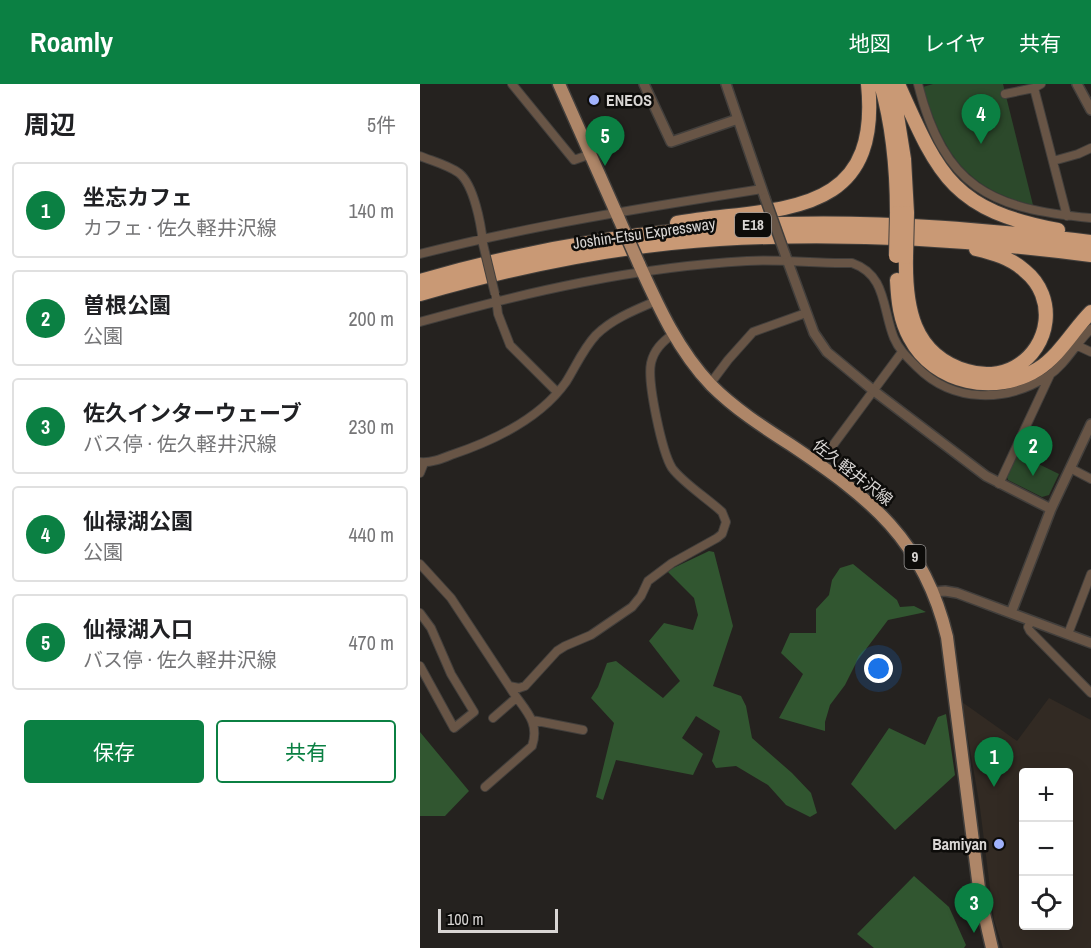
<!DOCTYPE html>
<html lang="ja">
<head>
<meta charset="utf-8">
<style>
	:root { --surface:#fff; --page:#f6f6f6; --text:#202124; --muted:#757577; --line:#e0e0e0; --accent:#0b8043 }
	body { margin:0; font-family:"Archivo Narrow","Noto Sans JP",sans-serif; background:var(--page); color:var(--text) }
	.controls { position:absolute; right:18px; bottom:18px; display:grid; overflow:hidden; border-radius:6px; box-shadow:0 6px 24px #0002 }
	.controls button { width:54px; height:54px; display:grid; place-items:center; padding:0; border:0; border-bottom:2px solid var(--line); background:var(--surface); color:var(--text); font:30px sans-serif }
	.scale { position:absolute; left:18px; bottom:15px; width:120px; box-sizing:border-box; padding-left:6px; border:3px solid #d9d6d4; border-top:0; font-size:16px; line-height:21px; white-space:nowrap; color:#d9d6d4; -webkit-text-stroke:4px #0d0c0a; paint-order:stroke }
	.you { position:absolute; left:459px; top:585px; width:21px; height:21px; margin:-15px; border:4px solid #fff; border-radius:50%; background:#1a73e8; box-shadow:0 0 0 9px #1a73e833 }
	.badge { display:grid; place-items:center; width:39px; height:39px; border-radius:50%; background:var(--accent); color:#fff; font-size:20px; font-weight:700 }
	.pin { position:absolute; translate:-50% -50px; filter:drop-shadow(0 2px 3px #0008) }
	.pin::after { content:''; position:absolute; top:32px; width:21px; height:18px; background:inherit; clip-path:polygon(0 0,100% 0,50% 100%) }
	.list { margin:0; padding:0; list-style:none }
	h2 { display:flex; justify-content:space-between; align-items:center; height:78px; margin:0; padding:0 24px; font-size:26px }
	h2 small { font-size:20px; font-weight:400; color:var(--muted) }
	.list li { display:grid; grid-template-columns:39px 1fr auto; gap:18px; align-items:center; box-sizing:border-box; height:96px; margin:0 12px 12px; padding:0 12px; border:2px solid var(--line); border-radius:6px }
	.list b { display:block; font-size:22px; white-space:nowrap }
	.list p { margin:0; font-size:20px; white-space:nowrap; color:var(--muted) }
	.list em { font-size:20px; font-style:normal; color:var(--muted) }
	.actions { display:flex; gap:12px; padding:18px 24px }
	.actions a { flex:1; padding:14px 0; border:2px solid var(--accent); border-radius:6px; text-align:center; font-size:21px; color:var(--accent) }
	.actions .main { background:var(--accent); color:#fff }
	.icon { flex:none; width:33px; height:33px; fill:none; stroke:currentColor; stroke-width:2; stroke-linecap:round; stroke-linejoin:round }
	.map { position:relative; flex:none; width:671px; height:864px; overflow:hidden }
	header { display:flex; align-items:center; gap:36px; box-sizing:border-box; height:84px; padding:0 30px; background:var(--accent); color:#fff }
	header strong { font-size:28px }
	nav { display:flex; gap:33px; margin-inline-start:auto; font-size:21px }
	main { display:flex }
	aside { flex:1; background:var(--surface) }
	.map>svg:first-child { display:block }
	.built { fill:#322a23; fill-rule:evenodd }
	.green { fill:#2c492b }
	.forest { fill:#315630 }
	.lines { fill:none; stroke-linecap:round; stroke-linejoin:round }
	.minor-casing { stroke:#423f3c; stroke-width:10 }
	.tertiary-casing { stroke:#423f3c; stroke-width:12 }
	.primary-casing { stroke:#423f3c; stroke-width:15 }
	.motorway-casing { stroke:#423f3c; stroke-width:16 }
	.minor { stroke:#685546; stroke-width:8 }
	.tertiary { stroke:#685546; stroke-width:9 }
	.primary { stroke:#ae8668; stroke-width:12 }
	.motorway { stroke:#c99975; stroke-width:14 }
	.minor-bridge-casing { stroke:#423f3c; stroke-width:10; stroke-linecap:butt }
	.tertiary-bridge-casing { stroke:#423f3c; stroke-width:12; stroke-linecap:butt }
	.primary-bridge-casing { stroke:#423f3c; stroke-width:15; stroke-linecap:butt }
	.motorway-bridge-casing { stroke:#423f3c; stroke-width:16; stroke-linecap:butt }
	.minor-bridge { stroke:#685546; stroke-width:8 }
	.tertiary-bridge { stroke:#685546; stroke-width:9 }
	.primary-bridge { stroke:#ae8668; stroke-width:12 }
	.motorway-bridge { stroke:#c99975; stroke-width:14 }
	.poi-dot { fill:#a1b3fd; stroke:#0d0c0a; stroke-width:2 }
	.labels { text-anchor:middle; stroke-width:5; stroke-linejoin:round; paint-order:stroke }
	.shield { fill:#0d0c0a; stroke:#9c9997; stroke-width:1.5 }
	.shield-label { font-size:15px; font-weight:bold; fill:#d9d6d4 }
	.poi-label { font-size:16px; font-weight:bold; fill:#d9d6d4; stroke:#0d0c0a; text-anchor:start }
	.street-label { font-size:16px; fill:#d9d6d4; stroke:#0d0c0a }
</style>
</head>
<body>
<header>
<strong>Roamly</strong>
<nav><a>地図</a><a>レイヤ</a><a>共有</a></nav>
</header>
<main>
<aside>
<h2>周辺<small>5件</small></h2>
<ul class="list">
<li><span class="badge">1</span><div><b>坐忘カフェ</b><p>カフェ · 佐久軽井沢線</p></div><em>140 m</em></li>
<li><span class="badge">2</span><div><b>曽根公園</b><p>公園</p></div><em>200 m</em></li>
<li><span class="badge">3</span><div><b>佐久インターウェーブ</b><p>バス停 · 佐久軽井沢線</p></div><em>230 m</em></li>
<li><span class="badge">4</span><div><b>仙禄湖公園</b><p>公園</p></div><em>440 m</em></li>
<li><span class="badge">5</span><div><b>仙禄湖入口</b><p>バス停 · 佐久軽井沢線</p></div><em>470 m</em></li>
</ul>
<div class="actions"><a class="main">保存</a><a>共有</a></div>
</aside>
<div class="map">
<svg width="671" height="864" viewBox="0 0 671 864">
	<rect width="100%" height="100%" fill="#25221f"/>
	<path class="built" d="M629 614 671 636V864H583L574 836 560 724 542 618 597 657ZM604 688H648V842H604Z"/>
	<path class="green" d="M513 0H583L613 121C544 105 522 66 503 3Z
		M598 370 639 390 629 411 622 413 588 396 587 393Z"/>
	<path class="forest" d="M289 467 294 468 313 542 293 602 321 612 326 622 332 654 372 689 391 709 397 729 390 733 366 721 348 701 316 682 296 684 292 677 300 647 276 632 262 654 283 670 273 691 196 676 183 716 176 713 194 639 171 614 178 603 187 579 196 577 243 614 260 597 229 557 244 539 273 546 278 531 274 514 247 487Z
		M433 480 477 516 480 523 494 522 506 528 468 536 437 577 425 601 410 621 405 638V647L359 634 383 590 361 569 370 549H396V525L409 511 412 496 420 484Z
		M526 630 535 691 475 746 431 700 469 644 505 661 518 633Z
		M0 648 49 707 25 732H0Z
		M494 792 529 823 546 861 544 864H454L437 850Z"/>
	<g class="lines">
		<g class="minor-casing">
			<path id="minor" d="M92 0 154 76 171 70
				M498 0C524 103 570 125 671 134
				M621 0 614 4 647 132
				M585 10 614 4
				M0 72C12 77 28 81 39 89 54 101 61 140 63 159
				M633 77 658 70 671 64
				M0 170C113 141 228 123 342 105
				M76 214 78 230 90 261 137 308
				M0 238C106 208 216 183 327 177 362 175 397 180 432 179 467 191 462 225 474 254 479 266 488 274 497 283 533 319 586 319 628 292 646 280 656 259 671 245
				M658 262 671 268
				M290 300 308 276 333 248 386 229
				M0 378C11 379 21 375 31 371 73 357 120 335 146 298 156 282 163 265 176 251 192 235 215 226 236 217
				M399 380 482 268
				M650 384 671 395
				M0 389 4 379
				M579 400 630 291
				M0 480 31 514 89 602 99 604 105 602 137 567 145 562 171 551 212 523 221 512 228 497 252 479 297 454 302 450 306 438 302 428C287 414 263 399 252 384 242 368 227 298 231 279 234 266 242 258 253 250
				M0 529 11 544 31 590 54 628 34 644 0 582
				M611 537 608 543 610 547 671 609
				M648 550 671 490
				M73 634 96 614
				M112 636 163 646
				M65 703 112 662C121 636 102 624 89 602"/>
		</g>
		<g class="tertiary-casing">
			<path id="tertiary" d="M224 0 251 58 318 35
				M306 0 345 114
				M657 0 671 26
				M365 170 394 249 407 268 454 307 566 392 631 425
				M513 508 525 507 537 509 671 559
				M591 529 631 425 671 340"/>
		</g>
		<g class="primary-casing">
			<path id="primary" d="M139 0 199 135
				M219 180C239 224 258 266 291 301 315 325 343 343 371 361 450 414 504 456 527 553L560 812 572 864"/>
		</g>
		<g class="motorway-casing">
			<path id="motorway" d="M461 0C473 42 477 85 477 129
				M472 0 484 75 487 129
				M478 0C519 92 532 126 638 146
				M257 139C355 122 462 138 448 0
				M486 173C485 222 492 271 547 287 563 292 581 291 595 283 631 263 637 213 605 187 591 174 573 169 556 165
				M477 196C478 217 480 236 490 254 514 300 576 312 618 285 640 271 653 246 671 228
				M0 197C116 163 242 143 363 140 466 137 569 146 671 158
				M0 210C94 183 201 161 299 155 423 148 548 155 671 171"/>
		</g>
		<use href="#minor" class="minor"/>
		<use href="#tertiary" class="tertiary"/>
		<use href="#primary" class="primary"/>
		<use href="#motorway" class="motorway"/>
		<g class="minor-bridge-casing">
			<path id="minor-bridge" d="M63 160 75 210"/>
		</g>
		<g class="tertiary-bridge-casing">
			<path id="tertiary-bridge" d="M345 114 365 170"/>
		</g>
		<g class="primary-bridge-casing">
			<path id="primary-bridge" d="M199 135 219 180"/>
		</g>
		<g class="motorway-bridge-casing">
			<path id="motorway-bridge" d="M476 172 477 129
				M486 173 487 129"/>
		</g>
		<use href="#minor-bridge" class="minor-bridge"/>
		<use href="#tertiary-bridge" class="tertiary-bridge"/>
		<use href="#primary-bridge" class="primary-bridge"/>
		<use href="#motorway-bridge" class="motorway-bridge"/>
	</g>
	<g class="poi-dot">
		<circle cx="174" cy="16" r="6"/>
		<circle cx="579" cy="760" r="6"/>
	</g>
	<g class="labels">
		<g class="shield">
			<rect x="315" y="129" width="36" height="24" rx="4.5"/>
			<rect x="484.5" y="461" width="21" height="24" rx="4.5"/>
		</g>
		<g class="shield-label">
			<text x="333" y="146">E18</text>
			<text x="495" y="478">9</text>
		</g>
		<g class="poi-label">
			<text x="186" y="22">ENEOS</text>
			<text x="567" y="766" text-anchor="end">Bamiyan</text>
		</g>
		<g class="street-label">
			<text transform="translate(224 149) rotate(-8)" y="6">Joshin-Etsu Expressway</text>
			<text transform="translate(433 388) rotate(38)" y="6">佐久軽井沢線</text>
		</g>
	</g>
</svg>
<div class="controls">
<button>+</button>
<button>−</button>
<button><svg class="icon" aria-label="locate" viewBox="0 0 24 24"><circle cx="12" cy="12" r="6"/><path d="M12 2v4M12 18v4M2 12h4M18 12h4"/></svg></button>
</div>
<div class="scale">100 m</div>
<div class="you"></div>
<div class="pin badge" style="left:574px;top:703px">1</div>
<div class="pin badge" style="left:613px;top:392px">2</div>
<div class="pin badge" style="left:554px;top:849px">3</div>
<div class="pin badge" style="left:561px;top:60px">4</div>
<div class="pin badge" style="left:185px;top:82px">5</div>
</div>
</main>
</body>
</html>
